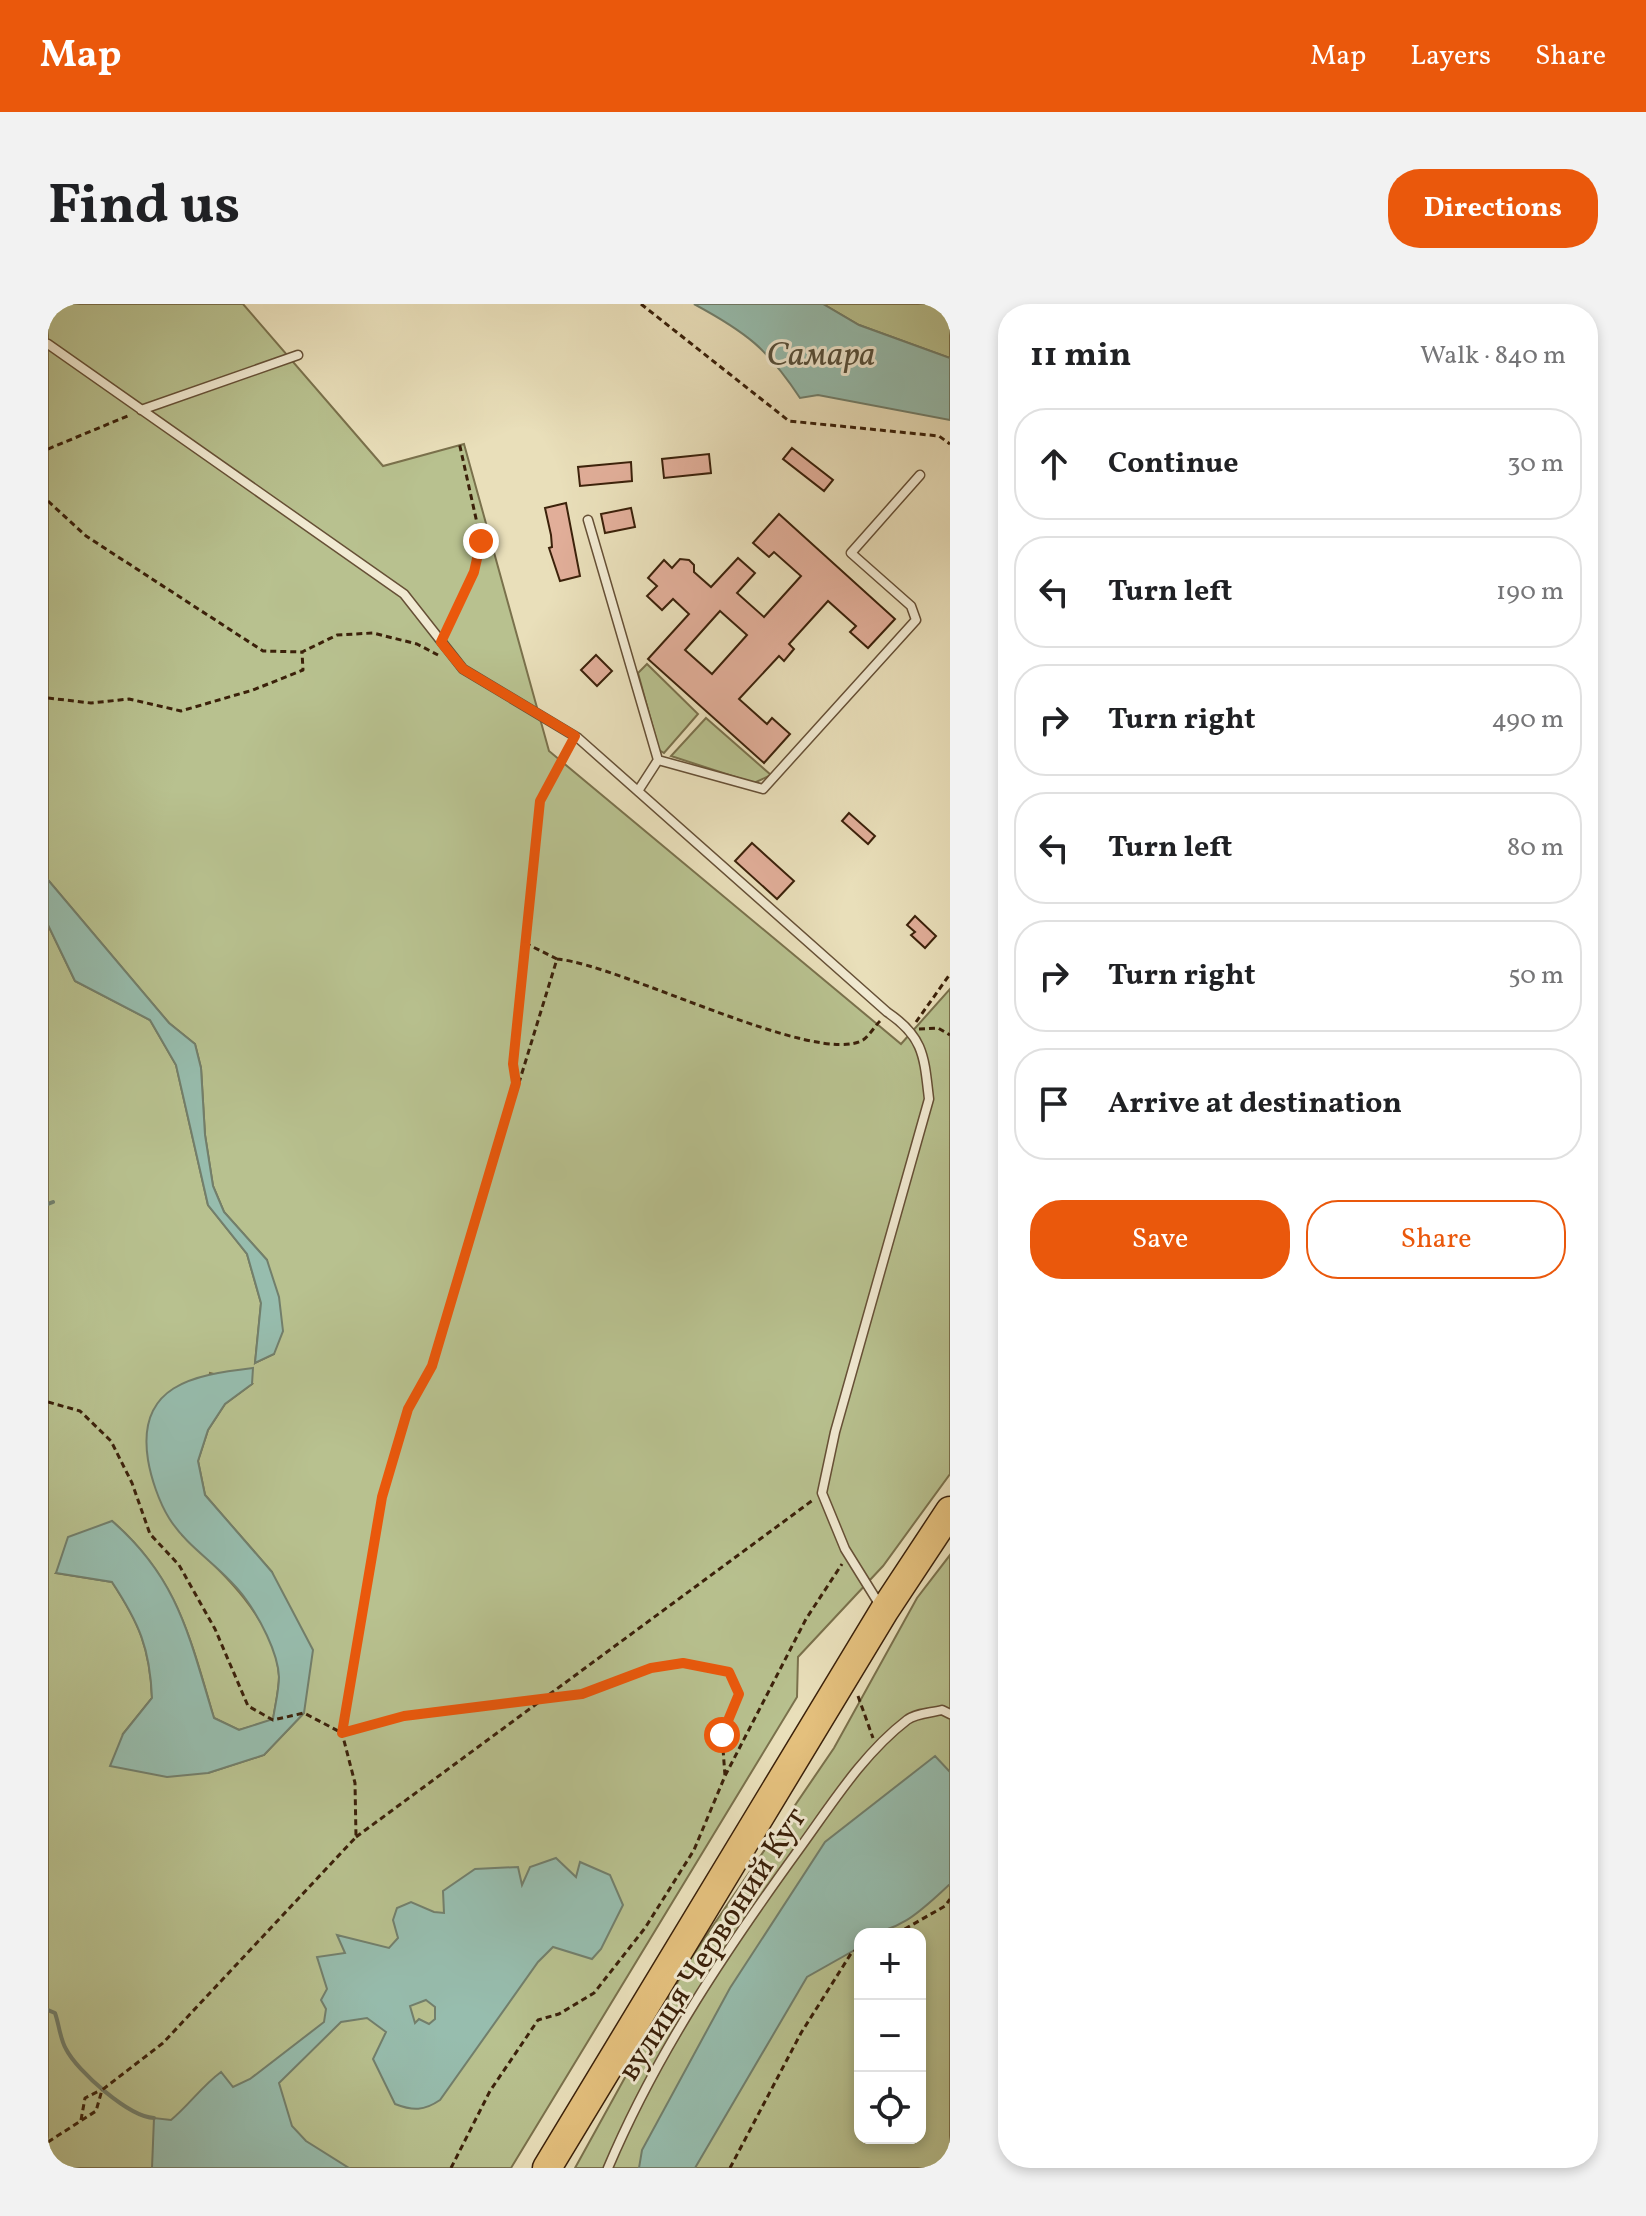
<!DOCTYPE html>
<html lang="en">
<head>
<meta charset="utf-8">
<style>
	:root { --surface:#fff; --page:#f2f2f2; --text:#202124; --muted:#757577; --line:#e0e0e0; --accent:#ea580c }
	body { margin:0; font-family:Vollkorn,serif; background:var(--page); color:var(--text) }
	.controls { position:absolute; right:24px; bottom:24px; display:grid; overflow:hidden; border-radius:16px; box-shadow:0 4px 12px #0003 }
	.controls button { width:72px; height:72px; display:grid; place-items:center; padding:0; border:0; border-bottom:2px solid var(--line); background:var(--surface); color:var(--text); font:40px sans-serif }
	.stop { position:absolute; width:24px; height:24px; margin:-18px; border:6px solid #ea580c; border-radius:50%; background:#fff }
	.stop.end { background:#ea580c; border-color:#fff; box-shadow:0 2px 8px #0008 }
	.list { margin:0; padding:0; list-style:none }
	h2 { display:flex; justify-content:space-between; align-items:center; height:104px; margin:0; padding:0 32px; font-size:34px }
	h2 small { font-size:26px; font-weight:400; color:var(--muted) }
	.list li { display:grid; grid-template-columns:52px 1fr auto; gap:24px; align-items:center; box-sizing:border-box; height:112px; margin:0 16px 16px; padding:0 16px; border:2px solid var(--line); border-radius:32px }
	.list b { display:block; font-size:30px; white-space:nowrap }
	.list em { font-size:26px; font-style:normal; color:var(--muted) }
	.actions { display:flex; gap:16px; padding:24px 32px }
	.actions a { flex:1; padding:18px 0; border:2px solid var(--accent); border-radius:32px; text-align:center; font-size:28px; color:var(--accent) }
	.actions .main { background:var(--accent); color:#fff }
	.icon { flex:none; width:44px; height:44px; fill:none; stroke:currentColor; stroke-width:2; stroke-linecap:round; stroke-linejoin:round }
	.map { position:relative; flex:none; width:902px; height:1864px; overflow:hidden; border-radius:32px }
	header { display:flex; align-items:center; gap:48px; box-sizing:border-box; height:112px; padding:0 40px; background:var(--accent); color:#fff }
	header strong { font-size:38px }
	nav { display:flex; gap:44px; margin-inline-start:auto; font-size:28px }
	.intro { display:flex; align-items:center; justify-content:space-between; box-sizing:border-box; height:192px; padding:0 48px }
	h1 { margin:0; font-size:56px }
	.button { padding:20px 36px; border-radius:32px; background:var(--accent); color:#fff; font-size:28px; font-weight:700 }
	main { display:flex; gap:48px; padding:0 48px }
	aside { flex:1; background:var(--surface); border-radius:32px; box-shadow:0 4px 12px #0003 }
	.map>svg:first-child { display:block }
	.green { fill:#b8c18f; stroke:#7a714c; stroke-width:2; fill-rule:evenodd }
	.water { fill:#97bdae; stroke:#727f6c; stroke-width:2; fill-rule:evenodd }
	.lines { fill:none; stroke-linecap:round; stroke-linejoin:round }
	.stream { stroke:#727f6c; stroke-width:4 }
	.building { fill:#e1ae99; stroke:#3b210a; stroke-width:2; fill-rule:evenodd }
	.service-casing { stroke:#665036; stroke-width:11 }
	.trunk-casing { stroke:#3b210a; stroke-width:31 }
	.path { stroke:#3b210a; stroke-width:3; stroke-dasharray:6 4; stroke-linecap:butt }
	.service { stroke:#f1ead2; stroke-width:8 }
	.trunk { stroke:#e4c07d; stroke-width:28 }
	.route { stroke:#ea580c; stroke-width:10 }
	.labels { text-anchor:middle; stroke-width:6; stroke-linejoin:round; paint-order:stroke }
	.street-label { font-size:32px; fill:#3b210a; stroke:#f1ead2 }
	.water-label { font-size:34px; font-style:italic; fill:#57503b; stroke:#f1ead2 }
</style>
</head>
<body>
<header>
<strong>Map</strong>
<nav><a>Map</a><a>Layers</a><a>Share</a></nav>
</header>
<div class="intro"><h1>Find us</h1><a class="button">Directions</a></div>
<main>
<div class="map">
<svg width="902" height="1864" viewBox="0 0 902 1864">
	<rect width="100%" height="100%" fill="#e9dfba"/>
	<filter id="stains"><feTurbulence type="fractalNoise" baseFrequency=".0025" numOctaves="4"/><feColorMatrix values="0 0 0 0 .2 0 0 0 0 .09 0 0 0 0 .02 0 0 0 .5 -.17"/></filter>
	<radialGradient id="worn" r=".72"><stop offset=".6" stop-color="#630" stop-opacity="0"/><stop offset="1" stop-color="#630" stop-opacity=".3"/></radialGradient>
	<path class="green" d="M0 0H195L335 162 416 140 501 447 853 740 902 685V1170L835 1262 750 1353 749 1393 463 1864H0V621L27 677 102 716 128 761 160 901 199 950 213 999 207 1059 226 1050 219 956 176 908 165 882 157 831 153 764 147 740 121 719 0 576ZM162 1069 204 1080 177 1100 160 1126 150 1157 157 1191 224 1268 256 1409 216 1451 160 1469 75 1430 104 1394C102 1344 91 1319 64 1278L8 1269 64 1217C129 1273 143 1336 166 1414L191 1426 225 1416C227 1402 231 1386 231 1372 228 1317 172 1265 134 1231Z
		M775 0H902V54L811 21Z
		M599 360 650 410 616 449 611 446 590 369Z
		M658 414 723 471 706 479 623 452Z
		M902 1251V1864H527L643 1654 786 1444 869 1294ZM812 1630H872V1834H812Z"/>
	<path class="water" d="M646 0H775L811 21 902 54V116L770 91 752 94C720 45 698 28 646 0Z
		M0 576 121 719 147 740 153 764 157 831 165 882 176 908 219 956 231 993 235 1027 226 1050 207 1059 213 999 199 950 160 901 128 761 102 716 27 677 0 621Z
		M205 1064 204 1080 177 1100 160 1126 150 1157 157 1191 224 1268 265 1346 256 1409 216 1451 160 1469 119 1473 62 1462 75 1430 104 1394C102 1344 91 1319 64 1278L8 1269 20 1233 64 1217C131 1275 141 1333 166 1414L191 1426 225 1415C227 1402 231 1386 231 1373 230 1348 211 1313 197 1294 176 1264 140 1245 121 1214 111 1198 103 1174 100 1156 88 1081 145 1071 205 1064Z
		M887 1452 902 1468V1580C875 1605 851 1630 812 1630V1643L759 1673 647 1864H591L594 1846 682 1684 777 1538Z
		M508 1554 528 1573 532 1558 562 1571 575 1601 553 1645 544 1655 505 1643 490 1658 392 1796C376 1807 365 1807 347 1800L325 1755 338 1728 319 1714 293 1718 231 1779 244 1822 258 1837 301 1864H104L106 1814 123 1816C141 1801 154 1782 173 1768L185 1783 202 1775 276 1718 278 1705 273 1696 279 1685 269 1653 297 1649 289 1631 341 1644 350 1634 345 1616 349 1604 363 1598 386 1608 396 1609 395 1587 427 1565 470 1563 474 1581 482 1563ZM378 1696 387 1703V1715L381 1720 371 1715 367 1719 362 1702Z"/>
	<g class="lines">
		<path class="stream" d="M0 900 5 898
			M0 1706 7 1709C11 1720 12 1735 18 1745 29 1767 81 1813 106 1814"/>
	</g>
	<path class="building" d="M744 144 785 176 776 187 735 155Z
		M661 150 663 169 616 174 614 155Z
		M583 158 584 177 532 182 530 163Z
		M518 199 532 272 512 277 501 244 504 243 503 231 497 204Z
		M583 204 587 223 557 229 553 210Z
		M731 210 847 315 820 344 802 328 808 322 780 297 741 340 746 345 736 357 731 352 691 395 719 420 724 414 742 430 716 459 600 355 641 310 625 295 614 306 599 292 609 282 600 274 616 256 624 264 632 255 641 256 646 261V268L663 283 690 254 707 269 689 289 716 313 753 272 726 248 721 253 705 239ZM672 307 699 331 664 370 637 346Z
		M548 351 564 367 549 382 533 366Z
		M801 509 827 532 820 540 794 517Z
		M704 539 746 577 729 595 687 557Z
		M867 612 888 632 877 644 863 631 867 628 859 621Z"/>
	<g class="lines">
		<g class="service-casing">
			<path id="service" d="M0 40 356 290 415 365 530 434 839 708C876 733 876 752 881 795L787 1128 774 1189 797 1245 833 1303
				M93 106 250 51
				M540 216 610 456 590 487
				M610 456 715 485 868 316 863 302 803 249 872 171
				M560 1864C609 1748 680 1643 754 1541 785 1498 816 1449 859 1416 868 1409 883 1409 894 1406L902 1410"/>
		</g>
		<g class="trunk-casing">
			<path id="trunk" d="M499 1864 836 1307 902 1207"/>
		</g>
		<path class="path" d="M593 0 741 117 891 132 902 140
			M0 145 82 111
			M0 197 38 232 215 347 254 348 289 331 325 329 369 340 390 351
			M398 328 426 268 433 237 411 138
			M0 394 43 399 81 395 133 407 205 386 255 366 254 348
			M477 639 509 655
			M868 718 902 670
			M871 725 890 724 902 731
			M468 778 465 760 492 497 522 442
			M0 1098 32 1107 63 1137 84 1179 102 1230 131 1261 167 1325 200 1402 225 1416 256 1409 294 1429 356 1412 534 1390 603 1364 635 1359 681 1368 691 1390 674 1431 677 1472
			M810 1392 825 1434
			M308 1533 765 1196
			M848 1630 897 1602 902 1595
			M33 1816 37 1794 53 1786
			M0 1838 48 1807 54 1786 115 1739 308 1533 307 1479 294 1429 334 1193 360 1105 384 1062 509 655C574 661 768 763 815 736 821 732 827 722 832 717
			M403 1864 442 1787 490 1716 511 1710 546 1689 597 1624 646 1546 677 1472 758 1315 794 1260
			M682 1864 753 1729 804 1648 812 1645"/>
		<use href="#service" class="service"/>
		<use href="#trunk" class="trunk"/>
	</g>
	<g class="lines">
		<path class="route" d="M433 237 426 268 393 338 415 365 527 432 492 497 465 760 468 779 384 1062 360 1105 334 1193 294 1429 356 1412 534 1390 603 1364 635 1359 681 1368 691 1390 674 1431"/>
	</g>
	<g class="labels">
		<g class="street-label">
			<text transform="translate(663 1639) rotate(-57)" y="11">вулиця Червоний Кут</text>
		</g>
		<g class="water-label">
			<text x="773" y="61">Самара</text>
		</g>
	</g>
	<rect width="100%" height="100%" filter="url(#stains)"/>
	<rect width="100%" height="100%" fill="url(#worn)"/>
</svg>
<div class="controls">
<button>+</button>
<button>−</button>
<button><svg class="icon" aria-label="locate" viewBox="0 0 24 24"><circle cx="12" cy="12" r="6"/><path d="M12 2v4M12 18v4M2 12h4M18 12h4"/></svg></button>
</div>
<div class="stop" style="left:674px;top:1431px"></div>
<div class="stop end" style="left:433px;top:237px"></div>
</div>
<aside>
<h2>11 min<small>Walk · 840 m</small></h2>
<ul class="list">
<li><svg class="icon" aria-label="ahead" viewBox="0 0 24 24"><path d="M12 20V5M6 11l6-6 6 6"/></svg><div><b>Continue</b></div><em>30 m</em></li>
<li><svg class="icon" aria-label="left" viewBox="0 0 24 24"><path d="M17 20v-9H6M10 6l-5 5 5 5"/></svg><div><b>Turn left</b></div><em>190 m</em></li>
<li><svg class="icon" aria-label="right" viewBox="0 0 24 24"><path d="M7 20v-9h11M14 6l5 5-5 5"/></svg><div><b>Turn right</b></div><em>490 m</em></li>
<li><svg class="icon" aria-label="left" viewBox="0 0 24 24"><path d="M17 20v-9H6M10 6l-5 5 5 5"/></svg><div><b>Turn left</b></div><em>80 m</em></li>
<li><svg class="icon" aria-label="right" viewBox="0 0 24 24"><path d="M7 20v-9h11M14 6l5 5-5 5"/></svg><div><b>Turn right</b></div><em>50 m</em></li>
<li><svg class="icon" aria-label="arrive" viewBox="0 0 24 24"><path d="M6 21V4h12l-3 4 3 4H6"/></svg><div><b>Arrive at destination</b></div></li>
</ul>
<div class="actions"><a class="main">Save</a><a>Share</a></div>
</aside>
</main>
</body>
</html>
